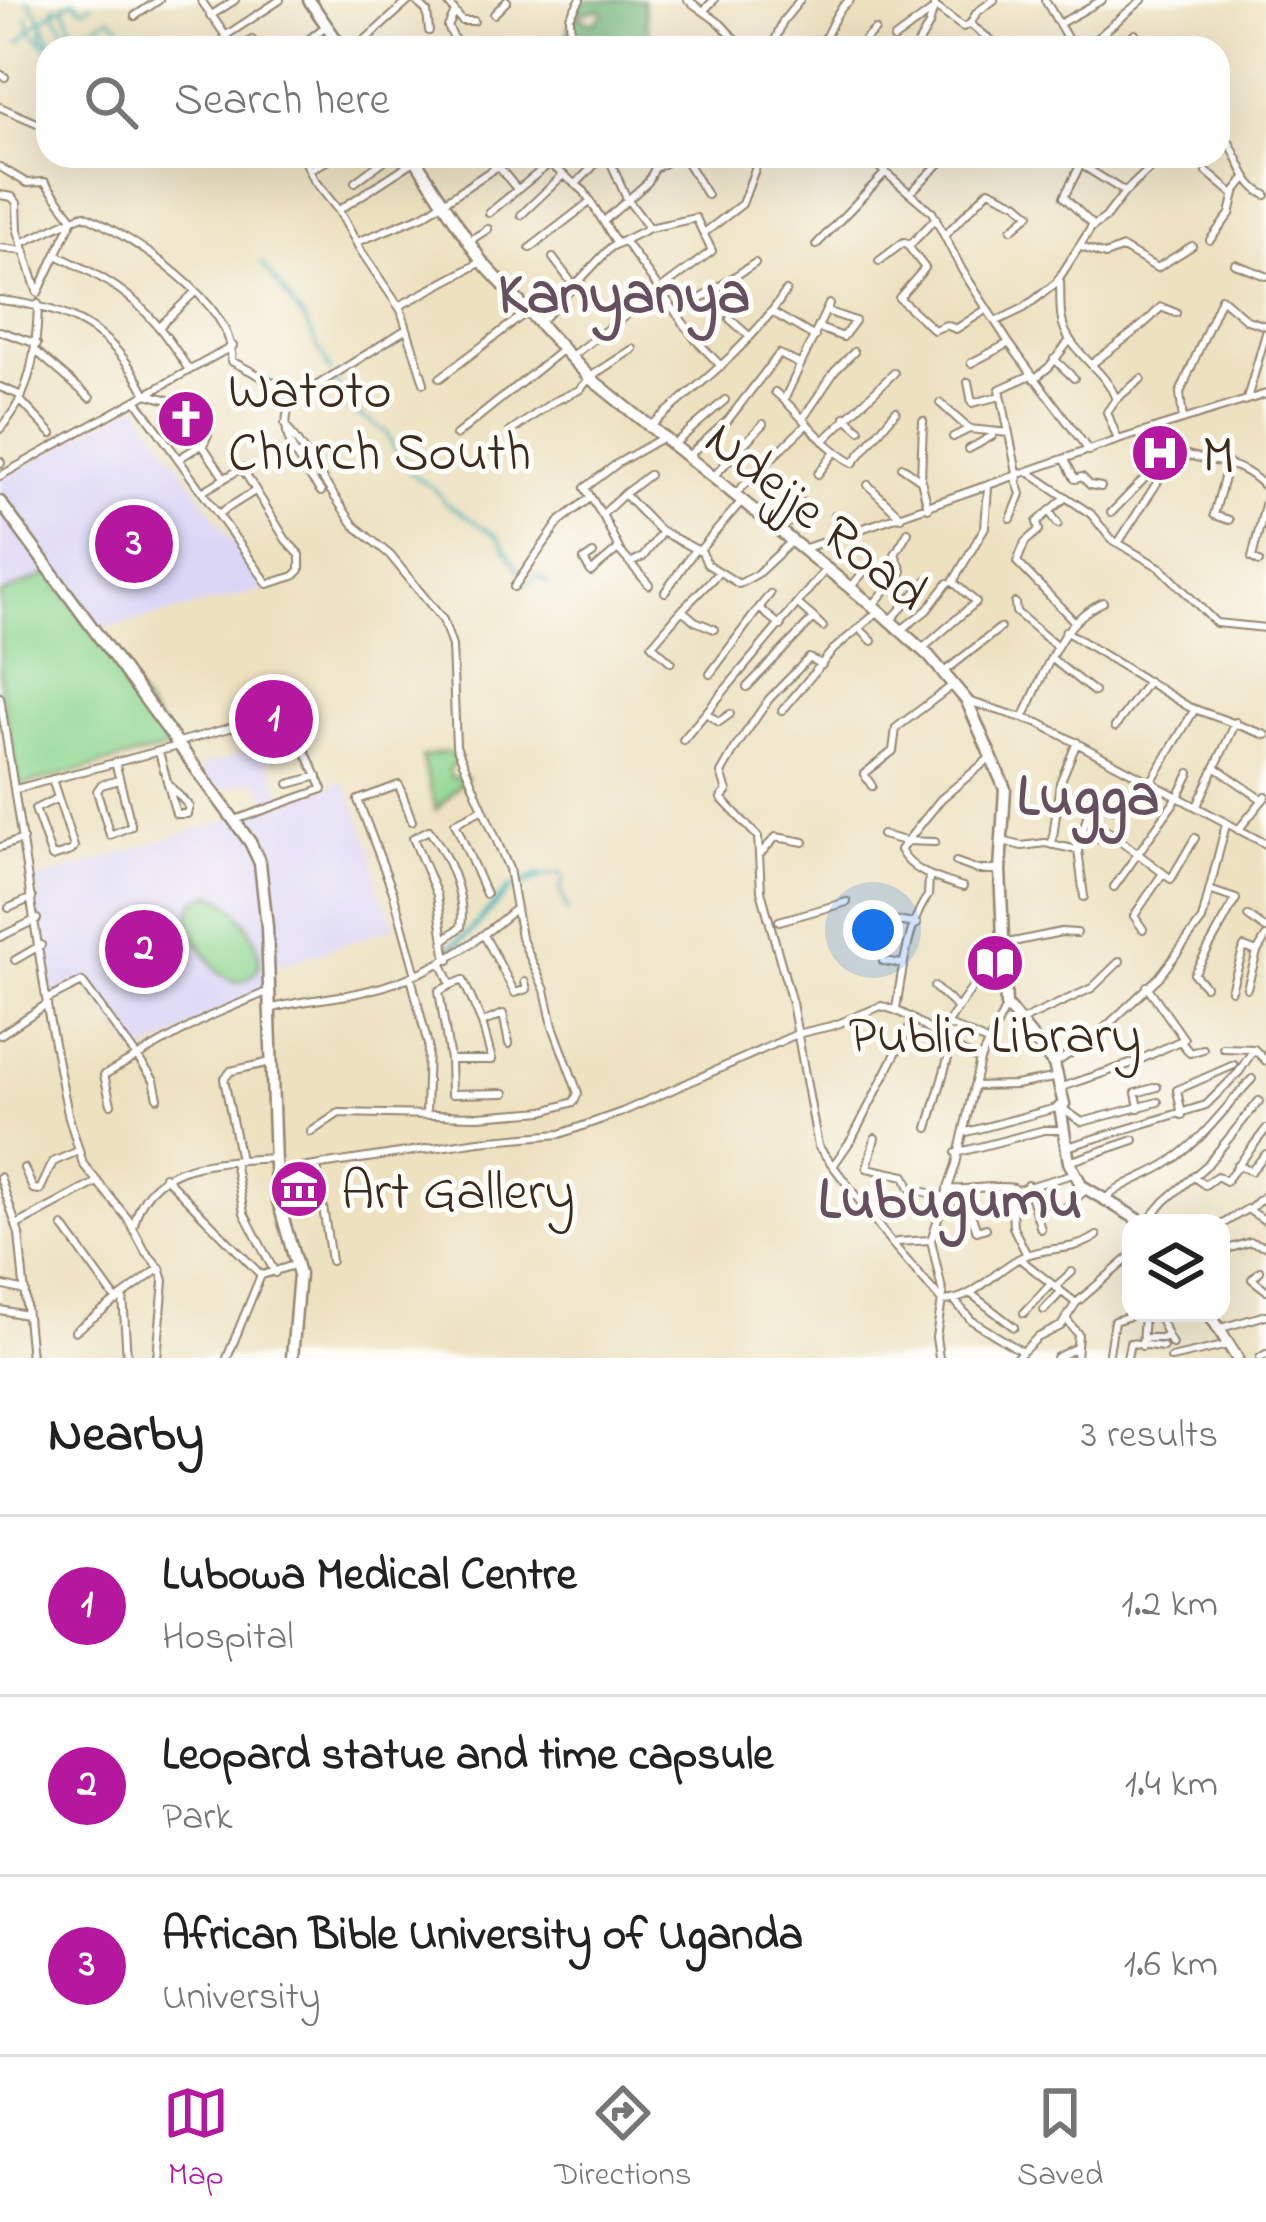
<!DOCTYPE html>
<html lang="en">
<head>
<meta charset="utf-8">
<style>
	:root { --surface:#fff; --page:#f2f2f2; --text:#222; --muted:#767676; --line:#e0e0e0; --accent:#b5179e }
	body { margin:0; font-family:"Indie Flower",sans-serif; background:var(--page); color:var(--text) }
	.controls { position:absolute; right:36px; bottom:36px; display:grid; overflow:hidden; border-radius:24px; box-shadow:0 12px 48px #0002 }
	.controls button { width:108px; height:108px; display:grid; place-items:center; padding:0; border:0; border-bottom:3px solid var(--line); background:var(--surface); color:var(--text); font:60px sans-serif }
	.you { position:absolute; left:873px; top:930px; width:42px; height:42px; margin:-30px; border:9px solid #fff; border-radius:50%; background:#1a73e8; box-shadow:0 0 0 18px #1a73e833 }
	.badge { display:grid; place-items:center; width:78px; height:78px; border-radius:50%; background:var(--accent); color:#fff; font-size:39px; font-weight:700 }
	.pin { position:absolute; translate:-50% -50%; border:6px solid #fff; box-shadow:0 3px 12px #0006 }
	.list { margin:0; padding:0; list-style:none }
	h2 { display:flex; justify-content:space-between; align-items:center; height:156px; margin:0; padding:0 48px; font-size:51px }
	h2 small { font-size:39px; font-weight:400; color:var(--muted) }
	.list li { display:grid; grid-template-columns:78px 1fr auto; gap:36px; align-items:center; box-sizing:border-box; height:180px; padding:0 48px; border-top:3px solid var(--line) }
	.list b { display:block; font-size:45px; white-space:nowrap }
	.list p { margin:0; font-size:39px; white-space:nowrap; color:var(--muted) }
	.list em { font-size:39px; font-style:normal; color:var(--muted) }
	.icon { flex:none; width:66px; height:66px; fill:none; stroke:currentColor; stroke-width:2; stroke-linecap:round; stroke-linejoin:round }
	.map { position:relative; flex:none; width:1266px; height:1358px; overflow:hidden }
	.search { position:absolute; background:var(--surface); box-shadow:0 12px 48px #0002; left:36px; right:36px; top:36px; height:132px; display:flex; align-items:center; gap:30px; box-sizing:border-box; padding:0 42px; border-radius:36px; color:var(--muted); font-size:45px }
	.sheet { height:696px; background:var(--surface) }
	nav { display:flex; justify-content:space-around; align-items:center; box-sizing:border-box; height:168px; border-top:3px solid var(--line); background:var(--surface); font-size:33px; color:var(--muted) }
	nav a { display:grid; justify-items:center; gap:6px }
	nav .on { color:var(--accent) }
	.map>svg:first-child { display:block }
	.built { fill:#dcd6f6 }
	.green { fill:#90d792; stroke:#668058; stroke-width:3 }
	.forest { fill:#74b87c; stroke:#58714d; stroke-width:3 }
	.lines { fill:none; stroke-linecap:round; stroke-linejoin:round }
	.stream { stroke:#40b1b7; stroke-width:3 }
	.canal { stroke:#40b1b7; stroke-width:6 }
	.street-casing { stroke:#94866f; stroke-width:10 }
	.secondary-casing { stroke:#94866f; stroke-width:15 }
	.street { stroke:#fff; stroke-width:6 }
	.secondary { stroke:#fff; stroke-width:10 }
	.labels { text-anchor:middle; stroke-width:10; stroke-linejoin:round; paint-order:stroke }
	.poi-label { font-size:54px; fill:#3b2a1e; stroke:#fdfcf7; text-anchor:start }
	.street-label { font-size:54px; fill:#3b2a1e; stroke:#fdfcf7 }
	.quarter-label { font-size:60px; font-weight:bold; fill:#664f5e; stroke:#fdfcf7 }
</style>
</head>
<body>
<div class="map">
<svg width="1266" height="1358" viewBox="0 0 1266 1358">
	<rect width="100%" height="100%" fill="#fdfcf7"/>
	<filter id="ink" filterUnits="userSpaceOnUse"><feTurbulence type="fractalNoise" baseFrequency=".00833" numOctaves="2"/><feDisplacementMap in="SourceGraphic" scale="24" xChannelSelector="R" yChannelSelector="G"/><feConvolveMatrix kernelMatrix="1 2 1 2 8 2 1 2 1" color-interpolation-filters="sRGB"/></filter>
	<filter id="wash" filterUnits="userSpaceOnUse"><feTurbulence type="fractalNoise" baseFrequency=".004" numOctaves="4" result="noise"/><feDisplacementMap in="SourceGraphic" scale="48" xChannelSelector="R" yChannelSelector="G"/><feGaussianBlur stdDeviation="2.7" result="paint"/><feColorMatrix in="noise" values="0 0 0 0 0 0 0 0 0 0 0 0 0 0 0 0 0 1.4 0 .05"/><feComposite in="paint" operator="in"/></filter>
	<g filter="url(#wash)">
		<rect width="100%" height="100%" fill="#ede1c0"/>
		<path class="built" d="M137 404 266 590 99 629 0 499V478Z
			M0 506 50 573 0 595Z
			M262 746 285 802 345 782 371 847 378 888 396 926 269 969 265 990 139 1055 81 979 48 998 33 881 271 806 255 779 216 792 199 768Z"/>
		<path class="green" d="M50 573 175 746 19 786 0 686V595Z
			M446 752 458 759 449 769 451 778H466L436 810 422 757Z
			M211 894C236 900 263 942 259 967 230 1008 204 951 190 928L188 919 194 902Z"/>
		<path class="forest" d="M585 0H643L651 48H570L566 37 575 15 593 23 603 15 601 9 582 14 576 10Z"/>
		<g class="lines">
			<path class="stream" d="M28 0 41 19 30 30 48 49
				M76 3 83 9 92 4
				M64 8 74 31
				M54 14 65 30 91 48
				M48 17 56 6
				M41 19 74 0
				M42 22 54 48
				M43 26 41 36 52 45
				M91 32 99 42 106 35
				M19 42 30 30 27 17
				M74 46 93 35
				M60 48 110 17 120 26
				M262 263 305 321 331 372
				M335 380 349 409 386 432C387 438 409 472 414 475 426 485 437 486 444 502L498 537 519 572
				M522 581 528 584 538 575 549 584
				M540 876 561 873 564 880 560 888 567 911"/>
			<path class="canal" d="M516 886 540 876
				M446 951 468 934 509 889"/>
		</g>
	</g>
	<g filter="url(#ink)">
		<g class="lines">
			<g class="street-casing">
				<path id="street" d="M201 0 234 48
					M415 0 427 12 429 31
					M446 0 462 21H474
					M688 0 721 24 743 48
					M1045 0 1073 48
					M934 6 963 27 970 24 1001 48
					M704 10 714 0
					M454 14 448 27 459 48
					M494 14 507 1
					M135 16 159 0
					M210 16 235 0
					M970 24 977 12 994 0
					M1059 24 1102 0
					M225 36 280 0
					M894 39 932 11
					M242 48 252 40
					M298 48 327 25
					M356 48 410 0
					M485 48 499 44
					M571 48 570 17 580 0
					M772 48 783 21 800 0
					M816 48C833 34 829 16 850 0
					M856 48 875 30
					M916 48 929 25 936 0
					M1085 48 1142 0
					M1120 48 1135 34
					M0 74 5 77
					M0 107 37 123
					M1218 129C1240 148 1239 183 1266 195
					M303 156 314 180 339 211 361 251 401 310 424 383
					M540 156 584 191 616 242
					M683 156 707 195
					M866 156 932 212 962 270 1009 343 1089 451
					M1085 156 1064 197 1093 225
					M780 159 783 156
					M0 167 27 183 45 182 73 219 22 243
					M311 169 336 156
					M1207 172 1233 194 1246 178
					M355 182 390 156
					M576 184 603 156
					M1125 192 1163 156
					M910 193 947 156
					M0 195 12 197 17 203 18 231 37 291
					M339 210 416 160
					M489 213 549 164
					M521 215 563 175
					M604 221 648 182 655 168 678 156
					M704 233 742 204 760 156
					M945 235 989 190 1017 203 1030 214 1012 229
					M1210 240 1230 214 1235 193
					M469 241 488 229
					M357 242 424 215 498 166 517 189
					M625 242 695 339 721 366
					M816 245 886 172
					M908 246 925 268 899 298 934 330 946 325 956 329 987 309
					M1081 247 1105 255 1123 248 1157 268 1192 246
					M0 248 25 251
					M530 248 591 201
					M56 255C126 287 147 305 189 370
					M553 258 575 287
					M879 261 904 242 910 245 936 218
					M1235 264 1266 276
					M1060 282C1061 302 1058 321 1069 338 1083 361 1106 373 1116 399L1107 412 1118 440
					M38 293 73 219 84 215C130 236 238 304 231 361L274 383 292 401 405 330
					M0 300C70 308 113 329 146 394 177 402 190 402 208 434L203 446 223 476
					M399 306 480 263
					M772 312 815 337
					M678 314 755 263
					M730 319 749 336
					M541 321 611 247 649 228
					M997 321 1024 308 1056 283 1091 228 1105 218 1125 192 1080 164
					M160 326 195 292
					M819 328 843 337 855 321 826 311
					M0 331 37 344
					M36 351 90 398
					M570 357 712 251 696 218 649 228 627 199 608 156
					M1054 359 1074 378
					M971 363 1009 343
					M1092 364C1116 344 1141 330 1161 307L1176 313
					M440 378 527 312
					M1034 379 1049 367 1070 340
					M968 382 972 403 1001 396
					M0 387 22 396
					M775 392C804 416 819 444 853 463L896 411
					M785 398 829 304
					M1116 399 1141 379
					M1247 399 1266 333
					M20 400 52 434
					M136 400 268 584 294 576 300 570V555L286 540 242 468 202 492
					M292 401C274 435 302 465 321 492
					M940 403 969 429 1009 433
					M804 417 835 371 854 352
					M845 417 860 430
					M1183 420 1180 393 1221 298 1247 320 1266 326
					M923 421 921 480 928 508
					M285 424 354 525 390 555 443 620 452 646 456 746 509 869 521 937 545 990 553 1026 578 1093 574 1102 544 1111 479 1116 339 1113 311 1132
					M648 428C697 386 751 346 786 291
					M0 429C31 396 37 348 38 304
					M510 432 553 402 579 390 593 375 633 349
					M456 435 563 349
					M1140 436C1153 441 1164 448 1177 452 1211 464 1238 457 1266 488
					M953 437 969 429
					M662 438 618 463 585 488 602 515 624 494 659 530 699 551 740 503
					M823 441 894 373
					M673 445 725 400
					M969 449 992 436
					M688 456 728 420 779 354 797 363
					M180 458 202 444
					M1065 460 1075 479 1082 477 1090 485 1101 487
					M0 461 1 463
					M1228 463 1214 515 1229 520
					M902 467 921 480
					M1030 473 1091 514 1111 539 1161 568 1216 623 1266 628
					M818 474 834 453
					M0 476 233 346
					M712 478 763 424
					M1018 478 1000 389 1031 375
					M868 485 901 517
					M624 494 649 475
					M735 494 806 425
					M1066 497 1037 522 1039 530 1025 542 1017 562 1073 620
					M1049 511 1058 524
					M1111 513 1146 477 1157 442
					M218 514 255 491
					M835 515 848 535
					M603 516 619 549
					M1011 519 1021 494 1016 479
					M781 528 808 509 796 497
					M1118 543 1157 483 1169 449
					M803 549 1118 440 1266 394
					M701 550 707 564 739 584 757 574 790 543
					M593 554 584 560 591 572 618 549 630 563 643 557 662 532
					M1259 562 1252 558 1266 501
					M630 563 649 585
					M514 587 560 521 590 498
					M850 588 867 568
					M665 592 694 551
					M1015 603 1016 612 1056 646
					M872 606 902 571 895 554 908 532
					M759 608 770 594
					M814 618 823 627
					M890 621 927 580
					M714 629 695 621 682 610 719 572
					M860 629 872 641
					M901 630 927 610 948 583
					M1065 631 1189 707 1266 735
					M922 649 976 602 953 582 985 527 988 488
					M1052 659 1094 692
					M671 662 652 645 682 610
					M822 665 809 658 769 699 736 747 721 773 727 791 721 798 758 837 761 891 792 1003 818 1146 890 1241 942 1301C976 1301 995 1268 1024 1256 1049 1246 1074 1252 1097 1236
					M944 672 1000 628
					M710 674 759 608 781 626
					M747 687 814 618 799 605
					M0 697 49 1018 68 1114 83 1164 128 1219 145 1251 160 1268 164 1281 157 1358
					M971 702 1039 723 1266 844
					M782 711 833 650 879 611
					M706 713 719 722 730 714
					M1024 716C1045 674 1058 622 1103 602
					M1115 727 1148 681
					M683 740 826 569
					M179 742 247 723
					M159 752 176 814H187L189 806 168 784
					M115 762 131 824V826L110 835 97 791 101 785 119 780
					M1215 767 1263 800
					M52 779 74 847 71 851 52 857 35 809 58 798
					M1151 782 1195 709
					M289 784 318 776
					M872 786 864 774 893 751 896 728 953 685
					M16 789 178 746
					M1197 806 1236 722
					M483 809 455 823 486 894
					M235 820 323 789 304 749 278 757
					M412 821 399 785 358 800 393 892 416 975
					M1238 830 1266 796
					M1108 831 1171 879 1195 838
					M1084 832 1098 838 1111 837
					M882 835 905 841 935 842
					M1002 841 1022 846 1045 843 1078 850 1084 897
					M1052 845 1060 783 1077 742
					M0 847 23 839
					M1078 850 1091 801 1115 809
					M761 853 776 837 804 842
					M956 862 978 870H1000
					M963 887C939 879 912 873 900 850L941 799 991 757
					M1114 887 1178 797 1190 773
					M9 908 32 898
					M1248 916 1266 929
					M865 917 917 924
					M779 921 847 902
					M1143 929 1134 916 1163 873
					M484 935 515 993 527 989 525 982
					M0 937 37 919
					M444 940 461 927C466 895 447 854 429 830L413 838 437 895 446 954 449 960
					M1003 944 1061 932 1077 933
					M15 960 41 945
					M883 961 903 964
					M442 964 451 985 463 980 482 1023 492 1060H450L439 991 451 985
					M411 977 428 1045 426 1114
					M1205 986 1194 974 1236 899 1209 890
					M934 987 958 1008
					M1247 988 1257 952 1266 937
					M1231 990 1244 947 1257 952
					M48 999 82 982 154 1080 158 1098
					M270 1009C300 1000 331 999 362 992 422 979 469 949 515 909
					M896 1009C901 976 909 920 928 896L929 876
					M1019 1022 1092 988 1120 961
					M482 1023 503 1014 509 1044
					M949 1025 989 1043
					M0 1035 47 1004
					M938 1037 974 985
					M1181 1042 1190 1053 1203 1049
					M1223 1048 1254 1049 1266 1061
					M450 1060 451 1094 505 1093
					M1054 1064 1095 1037 1159 977 1202 920 1226 824
					M974 1086 1015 1085 1059 1077
					M1062 1087 1133 1063 1184 1039 1147 986
					M111 1104 104 1075 208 1017 269 991
					M1139 1108 1136 1093 1157 1087
					M1182 1115 1177 1090 1234 1065
					M928 1128 951 1048
					M963 1133 1060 1107 1082 1122 1158 1102
					M875 1138 867 1168 905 1176 910 1188 944 1197
					M1067 1147 1206 1105 1239 1072 1254 1049
					M956 1153 1044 1130H1062
					M240 1160 224 1079 231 1071 271 1062
					M234 1161 244 1213 275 1273
					M1069 1162 1134 1140
					M1237 1165 1251 1171 1266 1154
					M317 1166 331 1261
					M833 1166 853 1137 913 1020
					M24 1168 33 1189 40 1190 53 1162 78 1151
					M275 1172 479 1141 560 1134 622 1112 797 1034 835 1025 881 1006C919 1014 943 1047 980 1060
					M164 1176 261 1275 227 1358
					M0 1177 19 1234 31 1358
					M1195 1178 1205 1185 1217 1176 1226 1181 1266 1129
					M1027 1185 1041 1229
					M947 1189C971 1191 989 1184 1014 1188
					M1105 1199C1124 1181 1150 1176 1171 1161 1204 1139 1225 1107 1252 1079
					M1067 1206 1086 1190
					M940 1207 970 1211 977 1231 986 1228
					M865 1209 906 1208 937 1214
					M1249 1210 1266 1194
					M1146 1223 1165 1201 1207 1165 1259 1101
					M17 1225 97 1182
					M134 1225C148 1159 218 1162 274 1158
					M1221 1225 1247 1209 1266 1221
					M63 1226 117 1301
					M897 1242 931 1240
					M1221 1251 1250 1242 1266 1246
					M1027 1255 1013 1227 1011 1192 1073 1174
					M1020 1259 1076 1303
					M1260 1271 1252 1279 1266 1290
					M262 1275 294 1265
					M0 1285 25 1291
					M1055 1287 1072 1272
					M970 1293 1014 1327
					M123 1296 127 1358
					M955 1301 971 1320 1021 1351
					M0 1310 26 1315
					M1044 1310 1061 1292
					M1024 1313 1051 1284
					M1158 1313 1168 1337
					M1067 1320 1078 1334 1076 1358
					M1221 1328 1266 1315
					M75 1331 160 1268
					M1144 1338H1169L1172 1344
					M1142 1346 1144 1313
					M1109 1353 1114 1321 1140 1313
					M939 1358 936 1337 943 1294 931 1240 956 1164 980 1060 1005 1009
					M1016 1358 1037 1338 1061 1326 1076 1303 1131 1256
					M1056 1358 1077 1347
					M1127 1358 1130 1343 1163 1347
					M1171 1358 1228 1345
					M1260 1358 1266 1354"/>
			</g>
			<g class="secondary-casing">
				<path id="secondary" d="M309 0 342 48
					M413 156 482 262 590 378 879 611 929 656 967 701 1005 789 1000 870 1006 1005 1054 1064 1064 1104 1060 1107 1069 1162 1082 1186 1144 1223
					M0 502 250 842 260 863 267 927 276 1194 299 1274 292 1358
					M1209 1313 1237 1358"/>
			</g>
			<use href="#street" class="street"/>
			<use href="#secondary" class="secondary"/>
		</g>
	</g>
	<defs>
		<g id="church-disc" transform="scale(3)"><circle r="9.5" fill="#b5179e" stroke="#fdfcf7"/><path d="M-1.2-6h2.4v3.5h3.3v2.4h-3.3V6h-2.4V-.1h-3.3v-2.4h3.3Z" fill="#fff"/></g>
		<g id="hospital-disc" transform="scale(3)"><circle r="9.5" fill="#b5179e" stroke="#fdfcf7"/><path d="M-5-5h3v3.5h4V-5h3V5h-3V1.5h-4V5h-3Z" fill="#fff"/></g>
		<g id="library-disc" transform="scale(3)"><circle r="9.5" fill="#b5179e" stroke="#fdfcf7"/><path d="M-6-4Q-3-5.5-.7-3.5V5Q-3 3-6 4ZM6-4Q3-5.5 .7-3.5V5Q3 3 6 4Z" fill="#fff"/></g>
		<g id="museum-disc" transform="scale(3)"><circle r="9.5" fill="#b5179e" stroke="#fdfcf7"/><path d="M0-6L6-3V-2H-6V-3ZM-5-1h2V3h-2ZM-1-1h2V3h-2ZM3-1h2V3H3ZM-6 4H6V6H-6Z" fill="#fff"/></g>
	</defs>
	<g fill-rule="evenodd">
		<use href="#church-disc" x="186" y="419"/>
		<use href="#hospital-disc" x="1160" y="453"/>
		<use href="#library-disc" x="995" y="963"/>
		<use href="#museum-disc" x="299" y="1189"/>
	</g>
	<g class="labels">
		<g class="poi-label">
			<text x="228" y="407">Watoto<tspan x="228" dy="62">Church South</tspan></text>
			<text x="1202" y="472">M</text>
			<text x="995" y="1052" text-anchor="middle">Public Library</text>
			<text x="341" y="1208">Art Gallery</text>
		</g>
		<g class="street-label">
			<text transform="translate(818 514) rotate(39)" y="19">Ndejje Road</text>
		</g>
		<g class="quarter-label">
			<text x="624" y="312">Kanyanya</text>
			<text x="1088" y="814">Lugga</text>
			<text x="950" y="1217">Lubugumu</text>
		</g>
	</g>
</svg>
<div class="controls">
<button><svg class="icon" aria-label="layers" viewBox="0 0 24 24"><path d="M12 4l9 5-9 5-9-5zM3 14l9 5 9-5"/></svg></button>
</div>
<div class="you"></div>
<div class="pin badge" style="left:274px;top:719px">1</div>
<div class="pin badge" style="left:144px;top:949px">2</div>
<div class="pin badge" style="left:134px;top:544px">3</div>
<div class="search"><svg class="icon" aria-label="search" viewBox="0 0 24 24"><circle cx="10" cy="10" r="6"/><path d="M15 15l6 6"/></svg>Search here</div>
</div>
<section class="sheet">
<h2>Nearby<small>3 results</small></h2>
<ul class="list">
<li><span class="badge">1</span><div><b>Lubowa Medical Centre</b><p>Hospital</p></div><em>1.2 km</em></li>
<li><span class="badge">2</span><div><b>Leopard statue and time capsule</b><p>Park</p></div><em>1.4 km</em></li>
<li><span class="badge">3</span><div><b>African Bible University of Uganda</b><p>University</p></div><em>1.6 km</em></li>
</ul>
</section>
<nav>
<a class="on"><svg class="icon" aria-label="map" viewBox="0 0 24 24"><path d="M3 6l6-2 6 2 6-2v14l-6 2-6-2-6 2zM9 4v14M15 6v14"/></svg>Map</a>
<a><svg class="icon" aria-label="directions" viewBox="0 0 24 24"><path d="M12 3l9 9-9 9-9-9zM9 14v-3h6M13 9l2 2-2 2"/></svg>Directions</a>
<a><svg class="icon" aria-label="saved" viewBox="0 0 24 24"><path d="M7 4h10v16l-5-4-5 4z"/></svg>Saved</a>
</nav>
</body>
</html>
